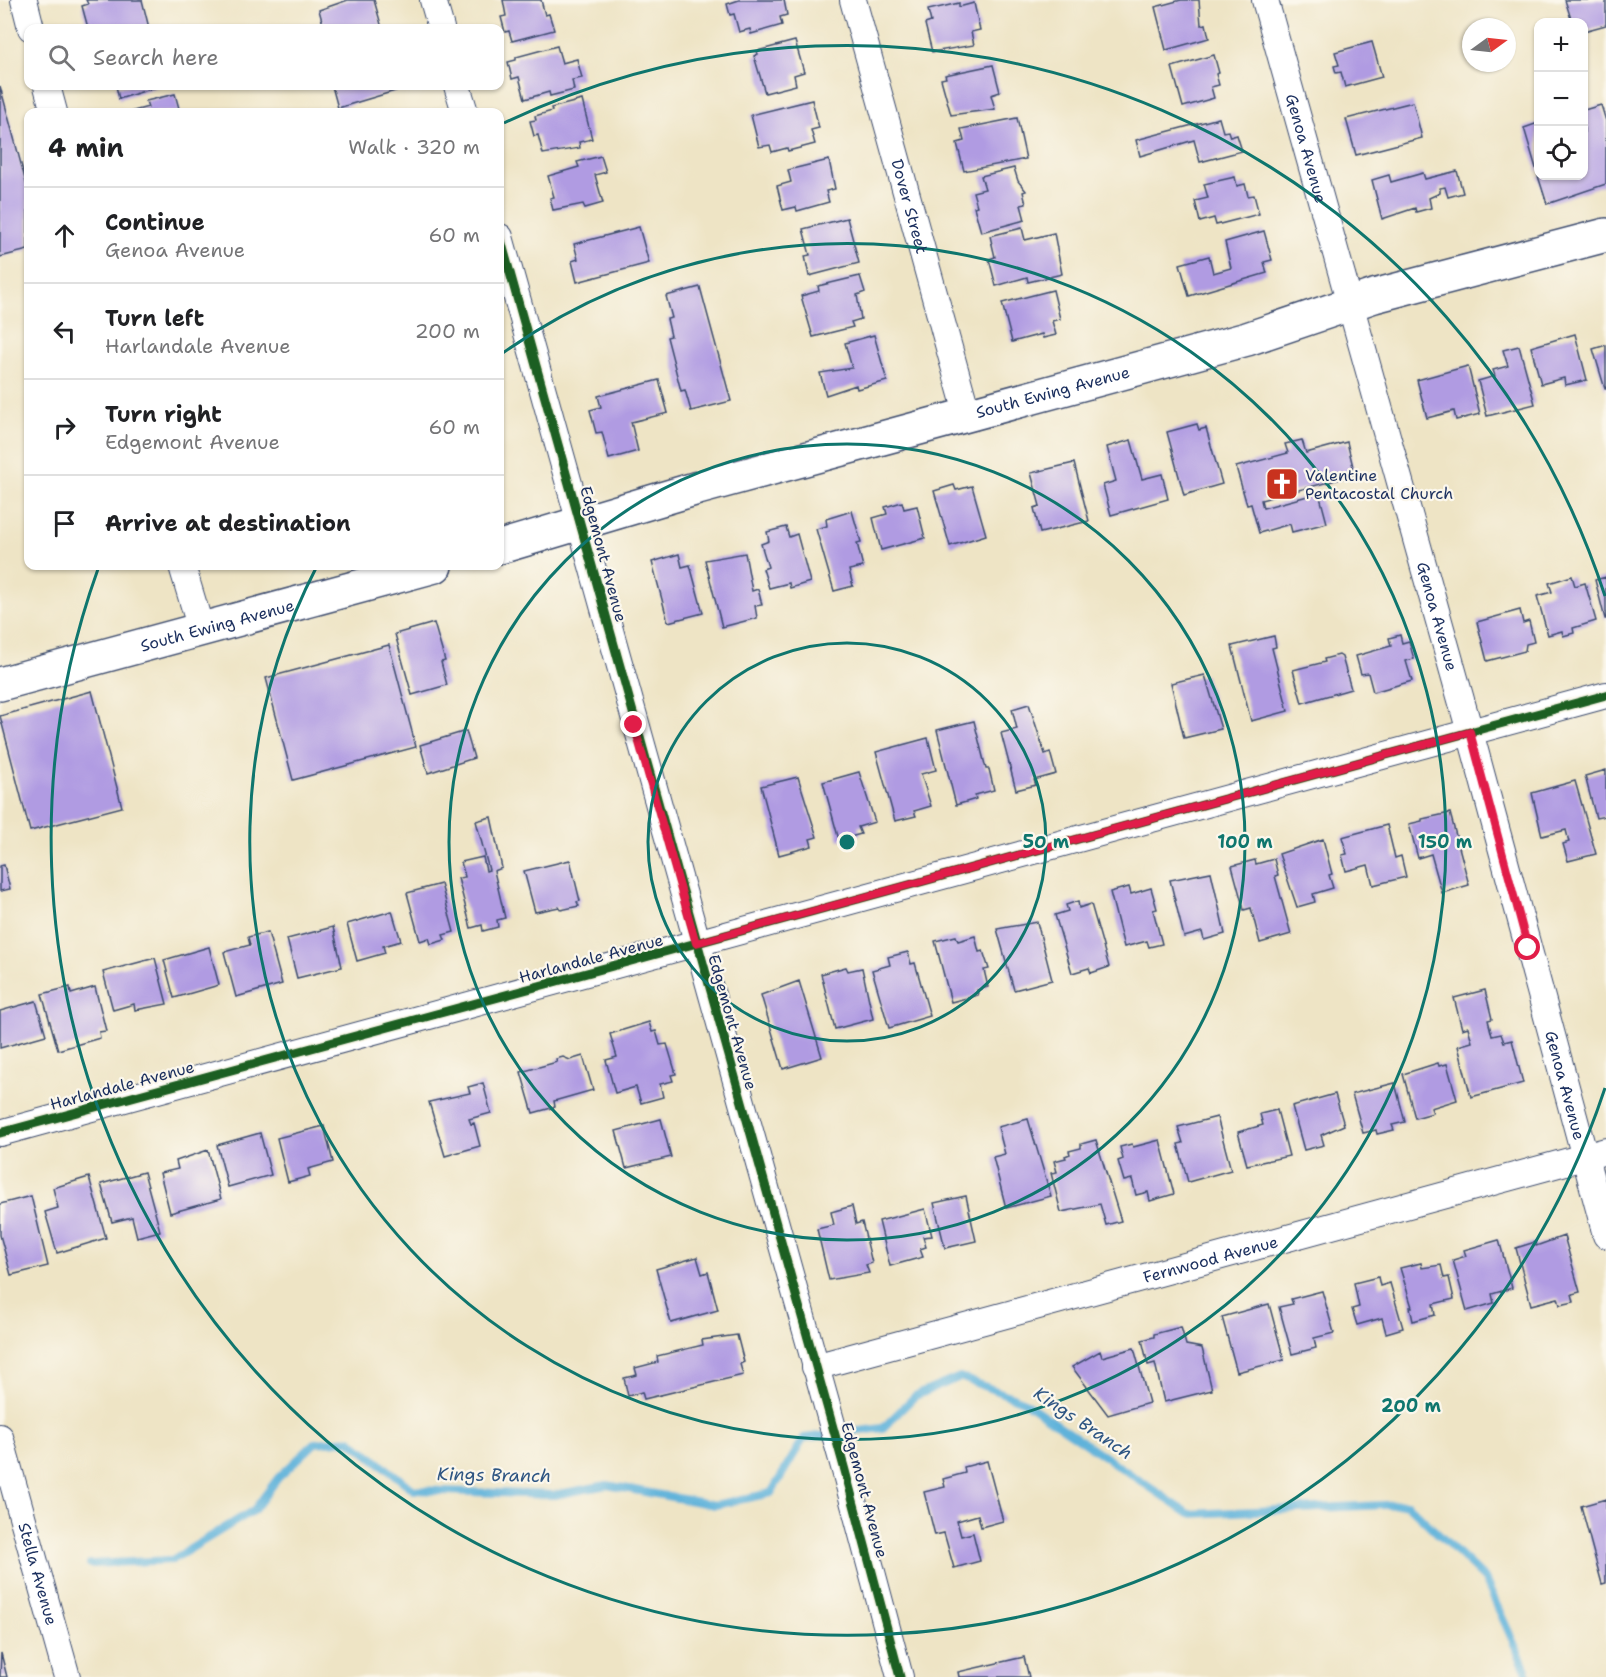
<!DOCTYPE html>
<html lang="en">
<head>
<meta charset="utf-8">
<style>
	:root { --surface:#fff; --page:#f2f2f2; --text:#202124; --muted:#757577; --line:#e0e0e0 }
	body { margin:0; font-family:"Shantell Sans",sans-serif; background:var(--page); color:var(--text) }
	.controls { position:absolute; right:18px; top:18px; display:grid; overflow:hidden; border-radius:12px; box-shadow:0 2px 4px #0004 }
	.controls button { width:54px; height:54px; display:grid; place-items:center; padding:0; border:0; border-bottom:2px solid var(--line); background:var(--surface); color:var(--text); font:30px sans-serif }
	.compass { position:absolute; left:1462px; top:18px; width:54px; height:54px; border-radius:50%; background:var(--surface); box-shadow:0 2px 4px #0004; rotate:75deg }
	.stop { position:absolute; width:18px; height:18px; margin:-14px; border:4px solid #e11d48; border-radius:50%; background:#fff }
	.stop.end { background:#e11d48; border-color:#fff; box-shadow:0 2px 6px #0008 }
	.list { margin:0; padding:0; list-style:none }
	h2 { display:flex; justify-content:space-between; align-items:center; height:78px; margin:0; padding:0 24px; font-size:26px }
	h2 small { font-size:20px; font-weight:400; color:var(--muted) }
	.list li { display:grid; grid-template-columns:39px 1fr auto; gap:18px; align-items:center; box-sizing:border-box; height:96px; padding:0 24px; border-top:2px solid var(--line) }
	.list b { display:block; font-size:22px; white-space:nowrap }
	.list p { margin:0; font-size:20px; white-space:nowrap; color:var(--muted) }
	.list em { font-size:20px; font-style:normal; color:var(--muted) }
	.icon { flex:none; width:33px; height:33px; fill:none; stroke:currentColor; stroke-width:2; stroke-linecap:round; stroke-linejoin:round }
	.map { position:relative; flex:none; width:1606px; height:1677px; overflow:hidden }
	.search { position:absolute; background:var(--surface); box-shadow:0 2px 4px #0004; left:24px; top:24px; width:480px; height:66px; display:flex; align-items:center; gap:15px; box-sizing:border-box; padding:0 21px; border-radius:12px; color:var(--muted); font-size:22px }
	.panel { position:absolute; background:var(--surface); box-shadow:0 2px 4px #0004; left:24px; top:108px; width:480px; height:462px; border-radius:12px }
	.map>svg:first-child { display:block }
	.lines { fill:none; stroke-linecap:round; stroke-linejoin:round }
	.stream { stroke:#5fb2da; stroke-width:8 }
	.building { fill:#b09be2 }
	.street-casing { stroke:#3b4a6d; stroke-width:28 }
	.secondary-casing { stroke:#3b4a6d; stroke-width:36 }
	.street { stroke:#fff; stroke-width:26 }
	.secondary { stroke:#fff; stroke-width:33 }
	.cycleway-casing { stroke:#fbf7ec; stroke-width:13 }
	.cycleway { stroke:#1b5e20; stroke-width:9 }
	.route { stroke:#e11d48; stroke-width:8 }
	.ring { fill:none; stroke:#0f766e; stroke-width:3 }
	.labels { text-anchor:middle; stroke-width:4.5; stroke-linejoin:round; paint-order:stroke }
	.street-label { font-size:16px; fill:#1b2f5e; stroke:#fbf7ec }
	.poi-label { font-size:16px; fill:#1b2f5e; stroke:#fbf7ec; text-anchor:start }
	.water-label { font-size:18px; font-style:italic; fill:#2f5683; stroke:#fbf7ec }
	.centre { fill:#0f766e; stroke:#fbf7ec; stroke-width:3 }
	.ring-label { font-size:18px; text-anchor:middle; font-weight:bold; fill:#0f766e; stroke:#fbf7ec; stroke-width:4.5; stroke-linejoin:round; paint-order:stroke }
</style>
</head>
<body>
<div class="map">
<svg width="1606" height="1677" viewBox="0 0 1606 1677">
	<rect width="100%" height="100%" fill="#fbf7ec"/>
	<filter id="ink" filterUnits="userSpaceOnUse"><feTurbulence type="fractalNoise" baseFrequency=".0167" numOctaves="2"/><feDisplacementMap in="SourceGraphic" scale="12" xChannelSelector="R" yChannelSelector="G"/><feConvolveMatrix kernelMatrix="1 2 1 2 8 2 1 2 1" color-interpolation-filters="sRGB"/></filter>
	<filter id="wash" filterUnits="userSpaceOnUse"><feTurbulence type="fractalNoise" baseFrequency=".008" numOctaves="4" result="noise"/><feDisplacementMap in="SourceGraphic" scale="24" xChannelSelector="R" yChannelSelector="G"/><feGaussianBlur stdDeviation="1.35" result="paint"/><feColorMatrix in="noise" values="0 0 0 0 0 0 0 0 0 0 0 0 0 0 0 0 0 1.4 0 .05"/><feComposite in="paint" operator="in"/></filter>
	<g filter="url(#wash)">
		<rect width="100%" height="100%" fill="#eee4c5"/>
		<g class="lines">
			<path class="stream" d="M90 1564 172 1560 254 1510 278 1478 315 1443 350 1440 414 1490 554 1495 607 1485 715 1505 771 1493 804 1438 883 1428 915 1396 960 1377 1023 1401 1189 1514 1407 1504 1485 1579 1529 1677"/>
		</g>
		<g id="blocks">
			<path class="building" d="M86 0H142L149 28H88L82 6 88 4Z
				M348 0H374L382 28H324L319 10Z
				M503 0H541L545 15 549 14 554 30 512 41 509 31 505 32 501 17 506 16Z
				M739 0H784L787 15 780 17 782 25 751 34 750 29 739 32 734 14 730 15 727 4Z
				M1181 0H1199L1201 25 1206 24 1209 38 1166 50 1155 7Z
				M1565 0H1606V25L1584 31V22H1572Z
				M959 3V7L974 3 980 30 971 32 974 45 932 52 925 24 931 22 928 10Z
				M795 41 804 72 794 75 796 85 765 93 754 56 758 54 757 51Z
				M1372 42 1382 77 1345 87 1341 72 1336 73 1334 66 1339 65 1335 52Z
				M557 46 562 63 577 59 582 78 572 80 574 90 550 96 549 92 525 99 519 77 512 79 508 62 516 60V57Z
				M1214 55 1219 73 1216 74 1219 85 1211 87 1214 98 1183 107 1172 67Z
				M993 65 1000 92 991 95 995 109 951 115 941 79 946 78 945 75Z
				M0 86 28 190V250L0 257Z
				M116 86H160L119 99Z
				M332 86H404L405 88 338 108Z
				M175 94 180 112H130L148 107 146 101Z
				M582 100 592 139 579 142 580 148 543 154 538 135 534 136 530 121 536 120 535 116 552 111 551 108Z
				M812 100 819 128 811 130 815 144 788 151 787 148 772 152 770 145 759 147 751 115Z
				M1413 102 1422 138 1356 155 1346 119Z
				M1601 105 1606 121V184L1547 204 1538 176H1584V110Z
				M1017 118 1026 159 964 171 957 143 964 141 961 129Z
				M1219 118 1223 132 1228 131 1230 137 1237 135 1242 151 1200 162 1194 140 1140 156 1136 140Z
				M1538 123V175L1524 128Z
				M601 156 606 172 595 175 603 203 585 208 583 204 553 210 550 198 554 197 548 176 579 167 577 162Z
				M829 160 835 189 826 191 829 202 797 211 796 207 783 210 777 186 791 182 788 170Z
				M1014 168 1018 181 1026 191 1023 192 1026 204 1021 205 1025 220 981 232 974 207 977 206 973 192 985 189 981 176Z
				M1457 171 1463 193 1448 197 1445 187 1440 188V193L1429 198 1431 208 1416 212 1415 208 1382 219 1372 180 1389 175 1391 182 1423 173 1425 179Z
				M1235 177 1237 186 1245 184 1248 196 1254 195 1259 214 1216 225 1214 218 1200 222 1195 201 1208 198 1204 184Z
				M847 218 859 263 809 276 805 256 810 255 803 229Z
				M639 227 649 263 577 282 572 261 578 259 574 244Z
				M1022 228 1025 240 1054 233 1062 274 1028 282 1027 277 996 286 989 259 995 257 990 236Z
				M1264 231 1272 260 1264 262 1267 273 1189 296 1180 264 1209 256 1213 273 1231 268 1225 242Z
				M860 276 865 292 857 295 861 319 851 322 853 327 813 337 801 296 819 291 818 286Z
				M700 287 731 401 691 411 685 390 681 391 667 337 671 336 667 319 672 318 666 296Z
				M1053 290 1060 319 1052 321 1056 335 1043 338 1042 334 1012 342 1002 303Z
				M1575 334 1587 380 1565 385 1564 378 1541 384 1531 347Z
				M874 335 887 381 857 389 856 385 826 395 820 373 852 368 845 343Z
				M1606 345V389H1605L1593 349Z
				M1519 346 1535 404 1487 416 1478 381 1495 376 1493 370 1508 366 1503 350Z
				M1468 366 1480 414 1456 420 1454 411 1427 418 1417 380Z
				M659 380 668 413 631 422 638 451 609 459 602 432 596 433 590 410 601 407 598 396Z
				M1197 424 1199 430 1206 428 1222 484 1184 495 1167 432Z
				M1131 440 1142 479 1162 474 1168 499 1111 515 1103 485 1116 481 1107 447Z
				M1302 440 1306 453 1347 442 1355 475 1261 500 1263 508 1319 493 1327 523 1292 532 1290 524 1259 533 1251 504 1247 505 1236 467 1288 453 1285 444Z
				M1074 463 1089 521 1040 533 1034 508 1040 506 1031 473Z
				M954 485 956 490 972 486 986 535 950 546 934 491Z
				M902 502 904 509 917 506 925 538 881 550 873 518 887 514 885 507Z
				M852 511 861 542 857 543 863 567 849 570 853 586 834 591 816 529 827 526 826 519Z
				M786 527 789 537 797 534 810 582 790 588 789 583 769 588 763 569 768 567 761 544 769 541 767 532Z
				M745 553 752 591 758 589 762 605 755 606 757 618 722 627 705 560Z
				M679 554 682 567 690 565 703 613 668 622 652 562Z
				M1572 576 1575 586 1585 583 1596 621 1573 628 1574 633 1563 636 1562 631 1548 635 1537 596 1552 592 1549 583Z
				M1606 577V619H1605L1595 580Z
				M1520 610 1523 623 1529 621 1534 642 1526 644 1525 651 1487 661 1477 622Z
				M434 623 445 661 441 662 447 685 412 695 395 634Z
				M1400 635 1402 643 1409 641 1414 659 1406 661 1412 681 1373 692 1368 673 1361 674 1356 656 1391 646 1389 638Z
				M1274 636 1276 647 1272 648 1288 711 1251 721 1232 646Z
				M389 645 416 747 293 780 266 678Z
				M1339 655 1342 657 1351 689 1302 703 1293 670 1325 662 1324 659Z
				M1205 675 1221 729 1184 738 1171 683Z
				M92 691 122 807 30 831 0 716Z
				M1029 704 1045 754 1050 752 1056 774 1034 780 1036 785 1016 790 1001 733 1017 729 1012 709Z
				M974 721 986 769H989L994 790 975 795 976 799 956 805 937 730Z
				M466 731 474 758 428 773 420 745Z
				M928 738 936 770 921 774 931 806 914 811 916 816 895 821 876 752Z
				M1606 770V816L1596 818 1585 776Z
				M859 772 875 822 858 827 861 834 839 840 823 782Z
				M798 777 817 837 810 839 812 846 779 855 761 786Z
				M1575 781 1596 854 1568 861 1563 844 1569 842 1566 830 1542 836 1532 793Z
				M1450 813 1469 885 1442 893 1431 854 1418 858 1409 824 1422 821V819Z
				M491 817 502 868 494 871 505 918 497 920 498 927 483 931 482 925 471 928 458 878 465 877 461 862 483 857 486 871 489 870 476 821Z
				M1387 825 1395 858 1401 856 1406 877 1373 885 1368 865 1346 871 1342 855 1347 854 1342 837Z
				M1323 839 1332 874 1329 875 1333 888 1313 894 1315 902 1297 907 1279 854Z
				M1274 859 1278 875 1275 876 1291 934 1260 943 1251 908 1244 910 1232 866 1255 860 1256 864Z
				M570 860 580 901 577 902 579 906 561 910 559 907 535 912 524 871Z
				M4 865 10 889 0 891V866Z
				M1211 872 1225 934 1204 940 1202 932 1184 937 1170 880Z
				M441 884 454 932 443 935 445 940 431 944 429 938 420 941 407 893Z
				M1129 887 1131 894 1151 888 1157 909 1153 910 1162 944 1149 947 1147 941 1124 947 1110 892Z
				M1078 901 1079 908 1091 904 1109 967 1091 973 1089 968 1072 973 1055 915 1068 911 1066 905Z
				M392 911 401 941 383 946 385 953 357 961 347 924Z
				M1037 922 1052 980 1014 990 997 929Z
				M333 927 342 967 297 978 287 939Z
				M268 932 282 984 236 997 224 952 250 945 248 937Z
				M956 936 958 941 975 936 979 952 983 951 989 969 984 970 988 987 977 990 978 995 951 1002 935 941Z
				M209 947 219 985 174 998 164 960Z
				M908 952 911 964 915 963 930 1016 889 1028 872 970 890 965 888 957Z
				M155 958 167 1004 135 1010 134 1004 113 1010 103 972Z
				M846 967 848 971 862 968 873 1019 835 1029 821 974Z
				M799 981 822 1057 783 1069 761 995Z
				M70 987 71 994 95 987 106 1031 99 1032 100 1038 58 1050 42 994Z
				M1485 990 1492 1019 1488 1020 1492 1036 1501 1034 1504 1042 1512 1040 1523 1083 1471 1097 1458 1046 1472 1042 1468 1027 1462 1029 1454 998Z
				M36 1001 46 1035 0 1048V1011Z
				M649 1022 652 1032 656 1031 660 1045 667 1044 676 1074 671 1075 673 1081 660 1084 663 1097 641 1103 636 1087 615 1093 606 1060 617 1057 610 1034Z
				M583 1056 593 1090 554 1101 555 1107 533 1113 521 1072 557 1062 556 1059 563 1057 570 1060Z
				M1438 1063 1439 1066 1447 1064 1457 1100 1431 1108 1433 1113 1415 1118 1403 1074Z
				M483 1083 491 1113 469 1119 471 1124 474 1123 480 1146 445 1156 429 1102 470 1093 468 1087Z
				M1395 1083 1405 1122 1392 1125 1394 1130 1377 1134 1376 1130 1363 1133 1352 1094Z
				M1335 1094 1344 1125 1321 1135 1324 1145 1304 1150 1292 1106Z
				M1277 1110 1289 1156 1247 1165 1238 1132 1263 1125 1260 1114Z
				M1217 1117 1231 1170 1188 1182 1178 1144 1183 1143 1178 1127Z
				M661 1119 671 1157 626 1168 616 1131Z
				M1028 1119 1051 1196 1006 1208 993 1157 1005 1154 998 1127Z
				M324 1126 333 1162 308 1169 310 1176 288 1182 277 1138Z
				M260 1133 271 1175 228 1187 217 1145Z
				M1096 1140 1121 1221 1106 1225 1100 1204 1061 1212 1051 1173 1057 1172 1054 1161 1066 1158 1065 1156 1070 1154 1069 1151 1081 1148V1144Z
				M1160 1140 1174 1194 1150 1201 1148 1192 1136 1195 1132 1179 1124 1181 1118 1161 1123 1159 1120 1147 1132 1144 1133 1147Z
				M208 1150 221 1199 170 1213 160 1173 178 1169 176 1161Z
				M144 1172 160 1231 137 1237 132 1217 112 1222 101 1184Z
				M89 1177 106 1238 57 1253 45 1212 58 1208 53 1188Z
				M31 1196 48 1266 11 1275 0 1235V1204Z
				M966 1196 976 1241 945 1248 934 1203Z
				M852 1206 856 1224 862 1222 872 1263 866 1265 869 1273 829 1280 817 1229 834 1225 831 1212Z
				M925 1209 932 1236 923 1237 926 1247 920 1249 923 1257 890 1266 879 1221Z
				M1564 1236 1580 1292 1572 1294 1574 1302 1560 1305 1558 1298 1531 1305 1516 1248 1535 1242 1536 1246Z
				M1499 1240 1512 1288 1492 1294 1494 1303 1467 1311 1453 1260 1466 1256 1464 1250Z
				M697 1257 702 1274 708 1272 718 1310 671 1323 656 1269Z
				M1421 1263 1422 1268 1441 1265 1444 1278 1449 1277 1454 1299 1433 1304 1435 1315 1413 1321 1410 1307H1412L1400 1268Z
				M1378 1277 1380 1286 1390 1283 1403 1328 1386 1333 1382 1318 1357 1325 1352 1309 1359 1307 1354 1283Z
				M1322 1291 1334 1333 1314 1338 1316 1348 1292 1354 1279 1307 1293 1304 1291 1299Z
				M1269 1304 1284 1360 1237 1372 1222 1317Z
				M1181 1327 1186 1345 1202 1348 1212 1390 1164 1402 1155 1363 1148 1365 1142 1340 1154 1337V1334Z
				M737 1335 744 1362 740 1364 743 1375 644 1399 642 1392 628 1396 624 1378 637 1375 635 1368 658 1362 657 1356 703 1345 702 1340Z
				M1134 1348 1149 1403 1108 1415 1072 1367 1100 1351 1102 1357Z
				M987 1461 1003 1521 981 1527 978 1515 957 1521 961 1536 973 1533 980 1561 954 1568 944 1533 935 1535 924 1492 945 1487 943 1479 965 1473 964 1467Z
				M1606 1499V1583L1602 1584 1581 1506Z
				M1 1653 7 1677H0Z
				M1024 1657 1029 1677H959L958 1672Z"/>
		</g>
	</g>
	<g filter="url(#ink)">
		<use href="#blocks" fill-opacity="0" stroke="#3b4a6d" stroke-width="1.5"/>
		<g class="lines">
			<g class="street-casing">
				<g id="street">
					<path d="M24 0 31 28"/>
					<path d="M433 0 441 28"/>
					<path id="s1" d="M853 0 967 413"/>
					<path id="s2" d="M1265 0 1470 732 1606 1235"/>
					<path d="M47 86 54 112"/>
					<path d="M457 86 465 112"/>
					<path d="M500 237 844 1467 900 1677"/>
					<path d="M182 566 201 629"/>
					<path d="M0 1133 1606 695"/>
					<path id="s3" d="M815 1367 1606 1151"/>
					<path id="s4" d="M0 1437 67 1677"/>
				</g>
			</g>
			<g class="secondary-casing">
				<g id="secondary">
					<path id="s5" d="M500 547 698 488 1247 339 1374 296 1606 235"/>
					<path id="s6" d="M0 684 435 566"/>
				</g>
			</g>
			<use href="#street" class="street"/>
			<use href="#secondary" class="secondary"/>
			<g class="cycleway-casing">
				<path id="cycleway" d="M500 237 844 1467 900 1677
					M0 1133 1606 695"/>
			</g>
			<use href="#cycleway" class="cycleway"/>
		</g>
	</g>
	<g class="lines" filter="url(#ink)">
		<path class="route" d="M634 725 696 943 1470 732 1528 948"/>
	</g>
	<g class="ring">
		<circle cx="847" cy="842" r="199"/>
		<circle cx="847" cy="842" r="398"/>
		<path d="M500 355A598 598 0 1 1 317 566"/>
		<path d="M1605 1088A797 797 0 1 1 98 569M504 123A797 797 0 0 1 1605 596"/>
	</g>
	<defs>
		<g id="church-square" transform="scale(1.725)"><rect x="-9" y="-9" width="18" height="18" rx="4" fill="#c8321e" stroke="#fbf7ec"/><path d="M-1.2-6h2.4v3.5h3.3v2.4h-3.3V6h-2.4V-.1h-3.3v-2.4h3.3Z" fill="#fff"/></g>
	</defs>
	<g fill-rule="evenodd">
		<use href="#church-square" x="1282" y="484"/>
	</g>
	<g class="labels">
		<g class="street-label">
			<text dy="6" stroke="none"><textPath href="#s2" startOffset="154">Genoa Avenue</textPath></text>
			<text dy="6" stroke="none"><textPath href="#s1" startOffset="214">Dover Street</textPath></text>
			<text dy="6" stroke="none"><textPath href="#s5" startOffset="574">South Ewing Avenue</textPath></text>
			<text transform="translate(604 554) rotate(75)" y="6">Edgemont Avenue</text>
			<text dy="6" stroke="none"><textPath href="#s2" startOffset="640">Genoa Avenue</textPath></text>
			<text dy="6" stroke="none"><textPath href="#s6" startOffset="225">South Ewing Avenue</textPath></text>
			<text transform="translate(591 958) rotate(-15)" y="6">Harlandale Avenue</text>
			<text transform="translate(733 1022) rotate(74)" y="6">Edgemont Avenue</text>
			<text transform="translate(122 1085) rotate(-15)" y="6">Harlandale Avenue</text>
			<text dy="6" stroke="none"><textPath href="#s2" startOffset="1126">Genoa Avenue</textPath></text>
			<text dy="6" stroke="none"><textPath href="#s3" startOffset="410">Fernwood Avenue</textPath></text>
			<text transform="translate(865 1490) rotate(75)" y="6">Edgemont Avenue</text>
			<text dy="6" stroke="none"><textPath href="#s4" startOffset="142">Stella Avenue</textPath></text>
		</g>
		<g class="poi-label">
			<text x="1305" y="481">Valentine<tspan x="1305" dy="18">Pentacostal Church</tspan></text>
		</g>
		<g class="water-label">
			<text transform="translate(1083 1423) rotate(34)" y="6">Kings Branch</text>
			<text transform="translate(494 1475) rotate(1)" y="6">Kings Branch</text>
		</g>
	</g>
	<circle cx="847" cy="842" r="9" class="centre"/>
	<g class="ring-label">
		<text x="1046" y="848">50 m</text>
		<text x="1245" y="848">100 m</text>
		<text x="1445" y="848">150 m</text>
		<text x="1411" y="1412">200 m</text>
	</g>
</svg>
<div class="controls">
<button>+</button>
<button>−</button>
<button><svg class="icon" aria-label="locate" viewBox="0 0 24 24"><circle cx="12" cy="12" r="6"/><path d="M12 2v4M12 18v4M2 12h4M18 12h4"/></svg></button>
</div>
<svg class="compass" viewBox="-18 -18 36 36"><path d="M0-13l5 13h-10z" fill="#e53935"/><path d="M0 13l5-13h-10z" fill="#757577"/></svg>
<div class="stop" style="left:1528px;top:948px"></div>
<div class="stop end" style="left:634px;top:725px"></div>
<div class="search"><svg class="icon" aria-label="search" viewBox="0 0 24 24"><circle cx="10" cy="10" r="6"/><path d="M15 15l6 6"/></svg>Search here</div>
<section class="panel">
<h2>4 min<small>Walk · 320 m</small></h2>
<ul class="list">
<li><svg class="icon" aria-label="ahead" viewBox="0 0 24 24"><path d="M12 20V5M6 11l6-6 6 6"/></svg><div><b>Continue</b><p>Genoa Avenue</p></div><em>60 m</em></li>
<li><svg class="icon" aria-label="left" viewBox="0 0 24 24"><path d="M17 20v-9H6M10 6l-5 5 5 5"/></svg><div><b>Turn left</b><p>Harlandale Avenue</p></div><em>200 m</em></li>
<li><svg class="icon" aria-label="right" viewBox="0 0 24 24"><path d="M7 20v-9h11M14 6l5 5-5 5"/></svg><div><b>Turn right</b><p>Edgemont Avenue</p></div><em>60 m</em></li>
<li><svg class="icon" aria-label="arrive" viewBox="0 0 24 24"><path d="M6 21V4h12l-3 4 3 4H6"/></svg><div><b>Arrive at destination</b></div></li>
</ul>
</section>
</div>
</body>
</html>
